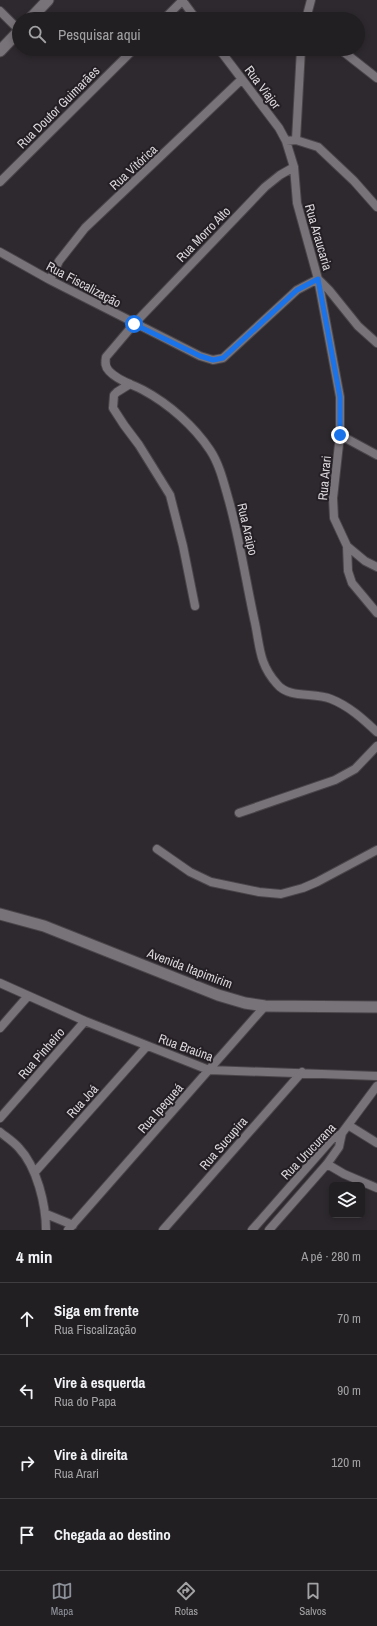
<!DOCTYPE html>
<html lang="pt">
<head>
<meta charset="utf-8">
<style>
	:root { --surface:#221f22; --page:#2e2c2f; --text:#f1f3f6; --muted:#a2a2a5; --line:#3f3d40; --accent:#8c9099 }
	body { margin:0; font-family:"Archivo Narrow",sans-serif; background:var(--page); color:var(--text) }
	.controls { position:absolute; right:12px; bottom:12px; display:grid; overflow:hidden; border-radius:6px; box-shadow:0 2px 6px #0003 }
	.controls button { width:36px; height:36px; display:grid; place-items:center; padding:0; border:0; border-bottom:1px solid var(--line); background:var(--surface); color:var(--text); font:20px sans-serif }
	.stop { position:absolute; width:12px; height:12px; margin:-9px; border:3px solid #1a73e8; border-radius:50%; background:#fff }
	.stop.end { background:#1a73e8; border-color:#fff; box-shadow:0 1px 4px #0008 }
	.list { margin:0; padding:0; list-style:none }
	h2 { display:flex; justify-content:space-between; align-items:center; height:52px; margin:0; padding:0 16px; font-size:17px }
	h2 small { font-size:13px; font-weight:400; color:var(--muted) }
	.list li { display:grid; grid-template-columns:26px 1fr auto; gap:12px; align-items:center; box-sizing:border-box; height:72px; padding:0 16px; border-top:1px solid var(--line) }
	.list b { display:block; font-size:15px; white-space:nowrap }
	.list p { margin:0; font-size:13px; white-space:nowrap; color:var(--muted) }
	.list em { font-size:13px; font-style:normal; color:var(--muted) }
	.icon { flex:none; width:22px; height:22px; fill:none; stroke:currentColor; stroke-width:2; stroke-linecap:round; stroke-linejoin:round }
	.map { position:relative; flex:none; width:377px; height:1230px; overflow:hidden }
	.search { position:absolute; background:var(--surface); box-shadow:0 2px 6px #0003; left:12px; right:12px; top:12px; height:44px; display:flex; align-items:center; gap:10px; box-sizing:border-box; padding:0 14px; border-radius:22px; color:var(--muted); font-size:15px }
	.sheet { height:340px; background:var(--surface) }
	nav { display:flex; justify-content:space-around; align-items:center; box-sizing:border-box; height:56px; border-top:1px solid var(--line); background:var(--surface); font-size:11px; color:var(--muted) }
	nav a { display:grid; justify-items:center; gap:2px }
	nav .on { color:var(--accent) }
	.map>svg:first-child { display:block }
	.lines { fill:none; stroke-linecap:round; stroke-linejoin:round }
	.street-casing { stroke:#494549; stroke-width:10 }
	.secondary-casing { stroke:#494549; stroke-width:13 }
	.street { stroke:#787379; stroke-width:8 }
	.secondary { stroke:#787379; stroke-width:11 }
	.route { stroke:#1a73e8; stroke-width:5 }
	.labels { text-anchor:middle; stroke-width:4; stroke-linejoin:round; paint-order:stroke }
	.street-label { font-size:13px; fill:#dad7db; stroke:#241f24 }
</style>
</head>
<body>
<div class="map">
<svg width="377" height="1230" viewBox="0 0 377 1230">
	<rect width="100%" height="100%" fill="#2d292e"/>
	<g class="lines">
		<g class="street-casing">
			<path id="street" d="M182 0 196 19
				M0 11 19 30
				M164 19 183 0
				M306 19 311 0
				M219 49 279 128 286 141 294 167 297 203 318 279 340 397V435L333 498 334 518 347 546 365 561 377 567
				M340 49 377 78
				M296 140 301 49
				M286 141 296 140 318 147 354 181 377 207
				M294 167 280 175 265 187 134 324 106 357C105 363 105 367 109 371 118 381 132 384 143 390 169 404 194 426 210 450 220 465 224 484 229 501 240 541 246 582 255 623 260 647 259 664 277 684 289 699 314 692 331 699 349 706 363 719 377 732
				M0 182 134 49
				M0 252 50 280 200 356 213 360 223 358 297 290 318 279
				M318 279 329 290 358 326 377 343
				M50 280 59 261 85 228 242 79
				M130 384 117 392 114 395 113 408 124 425 139 445 170 495 183 546 195 606
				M340 435 377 455
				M347 546 348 571 352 583 377 613
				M239 813 335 780 355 769 377 746
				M157 849 190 872 211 882 259 892 281 894 303 888 317 882 377 850
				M0 983 85 1021 209 1070 377 1076
				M0 1028 28 996
				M0 1118 85 1021
				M348 1125 377 1143
				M0 1132C6 1137 14 1142 19 1148 37 1167 46 1205 46 1230
				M327 1164 344 1174 377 1188
				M35 1172 147 1046
				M46 1214 73 1225
				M68 1230 265 1006
				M163 1230 302 1072
				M252 1230 331 1140 342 1133 377 1086
				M269 1230 327 1164 339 1147 342 1133"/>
		</g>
		<g class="secondary-casing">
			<path id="secondary" d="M30 19 48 0
				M0 51 19 31
				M0 914 44 926 218 995 245 1003 265 1006 377 1007"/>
		</g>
		<use href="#street" class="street"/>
		<use href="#secondary" class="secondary"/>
	</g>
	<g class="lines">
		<path class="route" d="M134 324 200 356 213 360 223 358 297 290 318 279 340 397V435"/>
	</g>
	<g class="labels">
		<g class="street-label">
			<text transform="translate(263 87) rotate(53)" y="5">Rua Viajor</text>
			<text transform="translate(58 107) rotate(-45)" y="5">Rua Doutor Guimarães</text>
			<text transform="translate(133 167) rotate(-43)" y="5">Rua Vitórica</text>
			<text transform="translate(203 234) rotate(-46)" y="5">Rua Morro Alto</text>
			<text transform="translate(319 237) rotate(74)" y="5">Rua Araucaria</text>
			<text transform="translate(84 284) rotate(28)" y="5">Rua Fiscalização</text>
			<text transform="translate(324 478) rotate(-85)" y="5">Rua Arari</text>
			<text transform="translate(248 529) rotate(77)" y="5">Rua Araipo</text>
			<text transform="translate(190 968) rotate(21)" y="5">Avenida Itapimirim</text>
			<text transform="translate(186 1047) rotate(20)" y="5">Rua Braúna</text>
			<text transform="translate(41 1053) rotate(-49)" y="5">Rua Pinheiro</text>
			<text transform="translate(82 1101) rotate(-48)" y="5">Rua Joá</text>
			<text transform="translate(160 1108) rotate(-49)" y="5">Rua Ipequeá</text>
			<text transform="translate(223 1143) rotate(-49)" y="5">Rua Sucupira</text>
			<text transform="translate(308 1151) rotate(-46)" y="5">Rua Urucurana</text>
		</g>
	</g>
</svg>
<div class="controls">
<button><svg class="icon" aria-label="layers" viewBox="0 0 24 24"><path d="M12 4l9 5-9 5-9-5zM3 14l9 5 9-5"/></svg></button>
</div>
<div class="stop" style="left:134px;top:324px"></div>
<div class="stop end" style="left:340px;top:435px"></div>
<div class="search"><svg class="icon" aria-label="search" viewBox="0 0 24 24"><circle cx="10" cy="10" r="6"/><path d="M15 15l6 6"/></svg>Pesquisar aqui</div>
</div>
<section class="sheet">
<h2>4 min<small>A pé · 280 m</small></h2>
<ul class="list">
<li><svg class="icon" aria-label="ahead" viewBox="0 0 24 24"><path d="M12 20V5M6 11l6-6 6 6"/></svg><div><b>Siga em frente</b><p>Rua Fiscalização</p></div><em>70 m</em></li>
<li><svg class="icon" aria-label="left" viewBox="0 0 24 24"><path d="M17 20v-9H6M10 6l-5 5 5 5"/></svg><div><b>Vire à esquerda</b><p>Rua do Papa</p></div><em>90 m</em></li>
<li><svg class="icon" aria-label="right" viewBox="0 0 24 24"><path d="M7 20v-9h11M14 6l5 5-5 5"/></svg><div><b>Vire à direita</b><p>Rua Arari</p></div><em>120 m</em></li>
<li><svg class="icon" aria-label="arrive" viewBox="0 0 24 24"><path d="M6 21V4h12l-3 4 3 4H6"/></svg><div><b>Chegada ao destino</b></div></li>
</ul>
</section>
<nav>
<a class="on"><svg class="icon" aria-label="map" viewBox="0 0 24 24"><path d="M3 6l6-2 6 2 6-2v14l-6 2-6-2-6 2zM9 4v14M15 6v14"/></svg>Mapa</a>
<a><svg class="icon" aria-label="directions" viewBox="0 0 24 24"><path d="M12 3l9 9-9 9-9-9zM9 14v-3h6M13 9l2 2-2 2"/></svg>Rotas</a>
<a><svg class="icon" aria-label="saved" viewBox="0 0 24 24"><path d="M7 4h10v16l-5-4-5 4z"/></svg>Salvos</a>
</nav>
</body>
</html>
